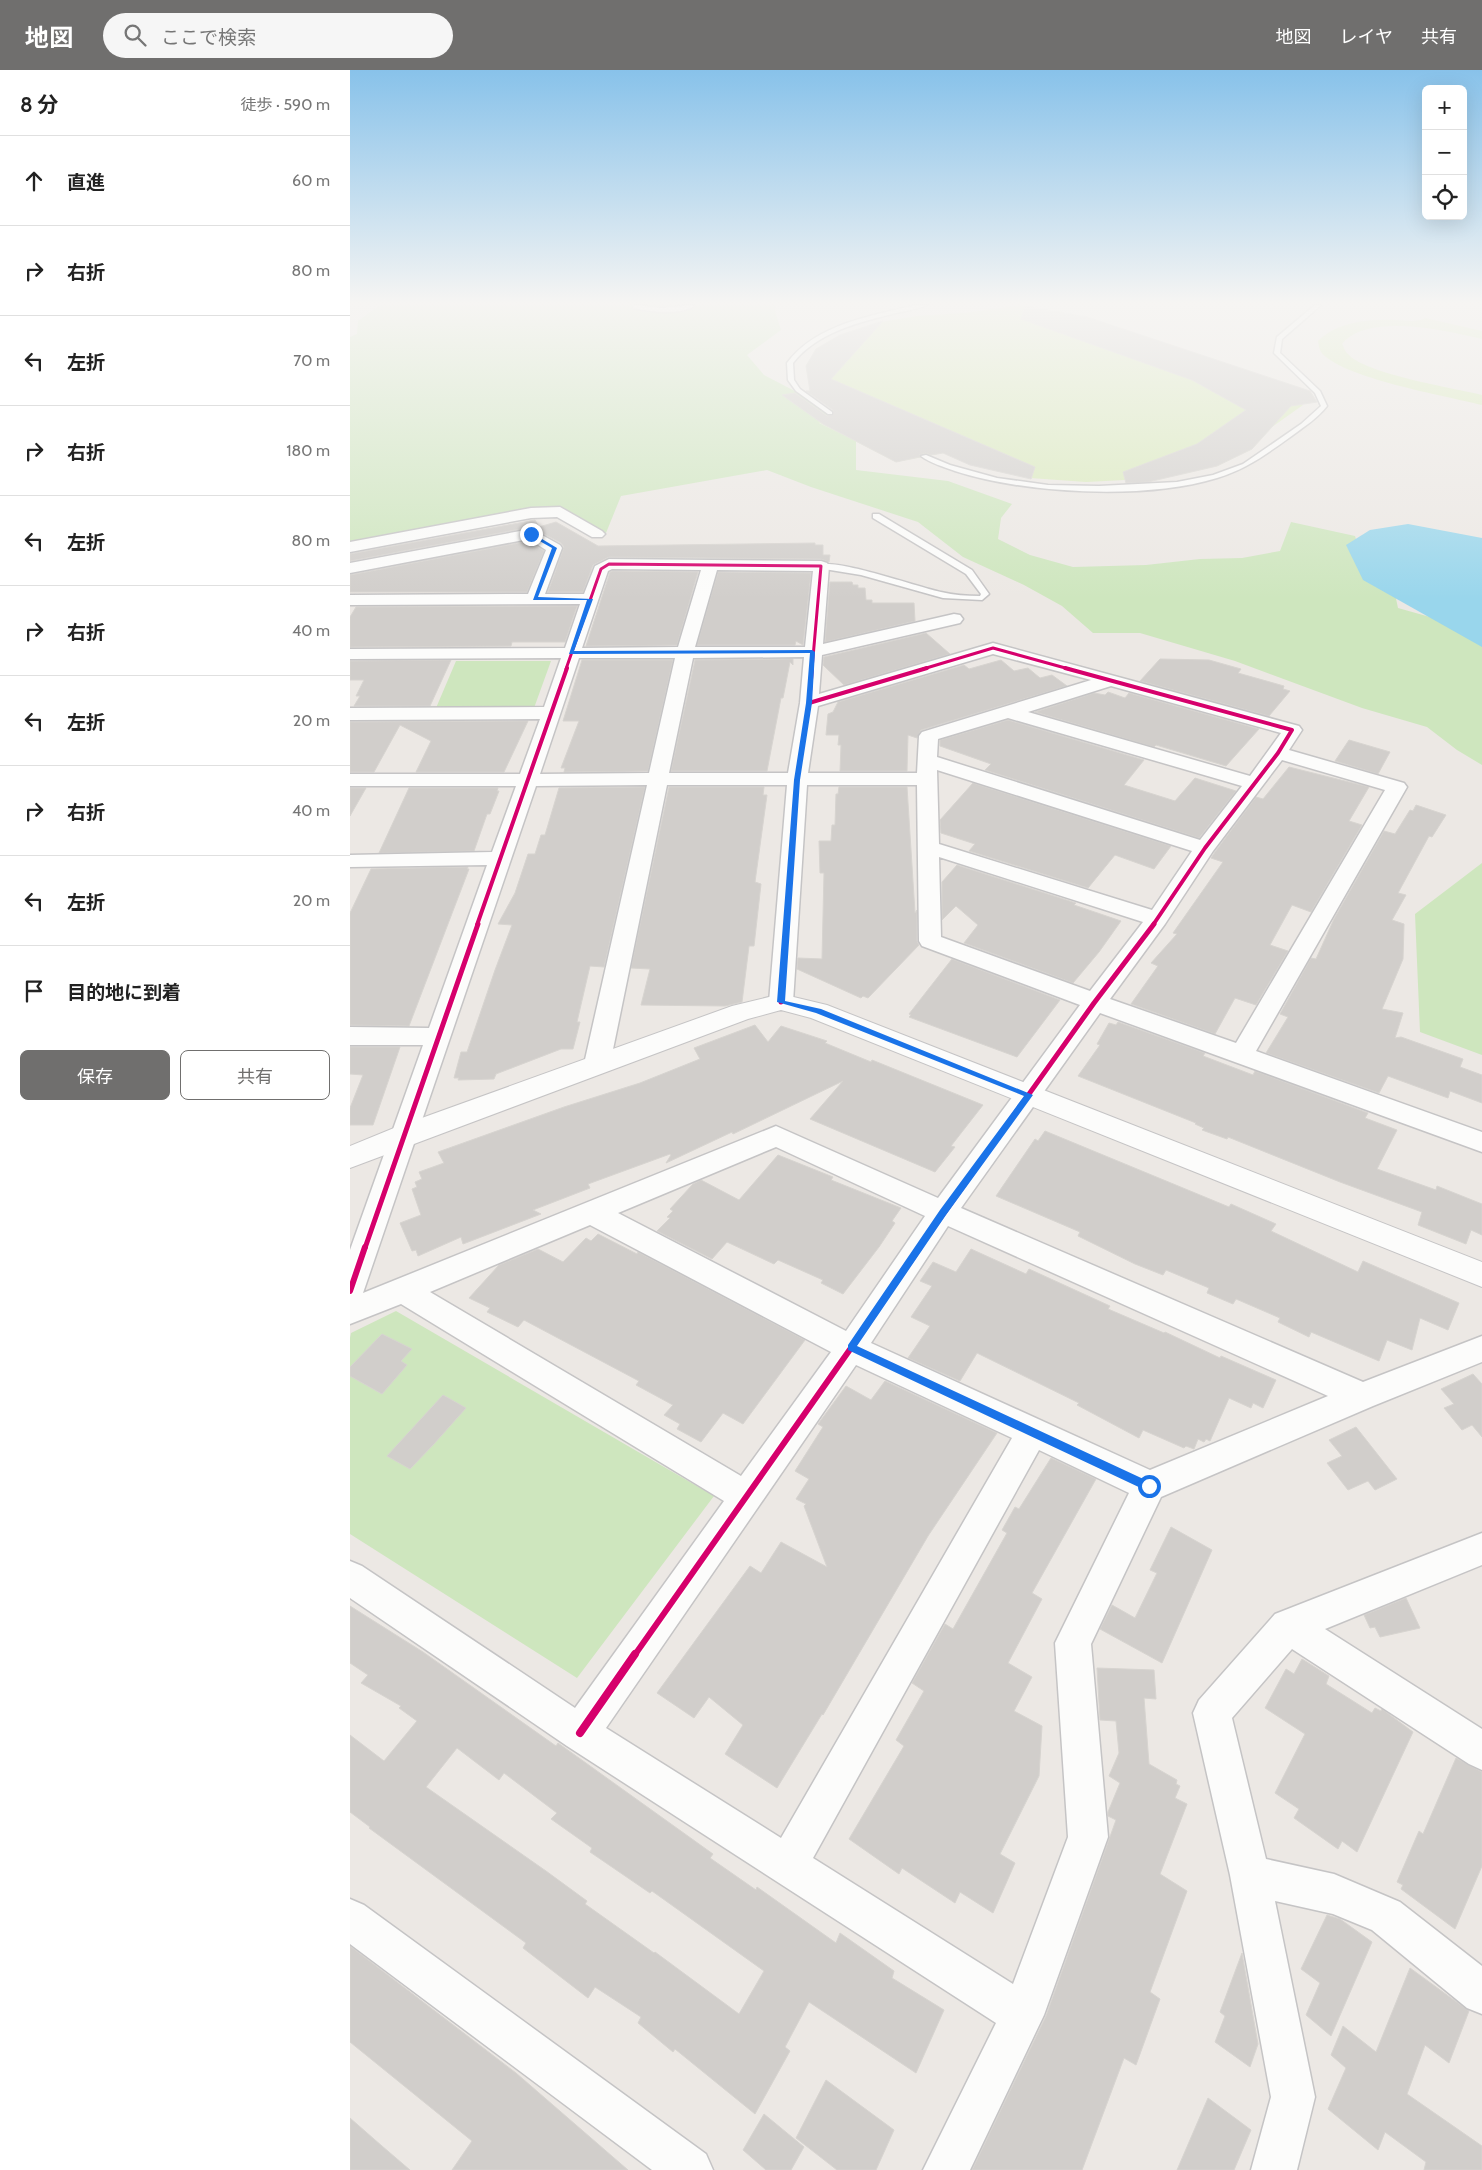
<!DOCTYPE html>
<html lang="ja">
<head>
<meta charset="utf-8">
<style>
	:root { --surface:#fff; --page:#f6f6f6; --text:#222; --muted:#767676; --line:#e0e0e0; --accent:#706f6e }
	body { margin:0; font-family:Cabin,"Noto Sans JP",sans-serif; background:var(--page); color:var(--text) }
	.controls { position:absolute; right:15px; top:15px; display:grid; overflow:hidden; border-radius:8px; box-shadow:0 5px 20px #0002 }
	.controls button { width:45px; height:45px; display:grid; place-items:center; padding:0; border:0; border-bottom:1px solid var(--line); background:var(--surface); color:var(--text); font:25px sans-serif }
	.stop { position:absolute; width:15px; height:15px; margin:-11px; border:4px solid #1a73e8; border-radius:50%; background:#fff }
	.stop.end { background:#1a73e8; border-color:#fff; box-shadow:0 1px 5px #0008 }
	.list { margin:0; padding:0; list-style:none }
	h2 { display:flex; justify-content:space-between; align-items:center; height:65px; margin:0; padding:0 20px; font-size:21px }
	h2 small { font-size:16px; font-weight:400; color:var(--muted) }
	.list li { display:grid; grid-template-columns:32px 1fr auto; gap:15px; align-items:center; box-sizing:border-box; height:90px; padding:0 20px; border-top:1px solid var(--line) }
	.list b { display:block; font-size:19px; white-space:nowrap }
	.list em { font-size:16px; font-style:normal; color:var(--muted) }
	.actions { display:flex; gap:10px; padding:15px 20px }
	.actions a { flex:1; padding:11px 0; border:1px solid var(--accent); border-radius:8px; text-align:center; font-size:18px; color:var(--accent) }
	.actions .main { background:var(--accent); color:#fff }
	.icon { flex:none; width:28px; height:28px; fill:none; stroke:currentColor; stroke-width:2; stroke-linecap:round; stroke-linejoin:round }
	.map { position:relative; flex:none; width:1132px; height:2100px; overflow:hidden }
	header { display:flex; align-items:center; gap:30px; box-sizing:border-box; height:70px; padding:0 25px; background:var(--accent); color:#fff }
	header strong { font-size:24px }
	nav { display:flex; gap:28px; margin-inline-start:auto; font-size:18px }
	.search { width:350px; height:45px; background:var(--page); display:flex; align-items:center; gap:12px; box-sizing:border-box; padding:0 18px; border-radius:28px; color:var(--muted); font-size:19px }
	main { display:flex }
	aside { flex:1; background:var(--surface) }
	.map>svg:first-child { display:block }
	.green { fill:#cee6be }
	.pitch { fill:#d9eabb }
	.water { fill:#99d6ec }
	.building { fill:#d1cecb; stroke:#d7d4d0; fill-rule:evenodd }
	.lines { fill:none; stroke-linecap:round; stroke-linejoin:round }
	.lane-casing { stroke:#c5c4c5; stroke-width:3 }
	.street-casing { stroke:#c5c4c5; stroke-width:3 }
	.secondary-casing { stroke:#c5c4c5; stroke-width:2 }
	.lane { fill:#fcfcfb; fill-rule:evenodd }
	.street { fill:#fcfcfb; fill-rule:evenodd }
	.secondary { fill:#fcfcfb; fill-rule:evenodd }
	.cycleway-far4-casing { stroke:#fff; stroke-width:5 }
	.cycleway-far3-casing { stroke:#fff; stroke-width:6 }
	.cycleway-far2-casing { stroke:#fff; stroke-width:8 }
	.cycleway-far1-casing { stroke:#fff; stroke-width:9 }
	.cycleway-casing { stroke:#fff; stroke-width:11 }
	.cycleway-far4 { stroke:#d6006c; stroke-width:3 }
	.cycleway-far3 { stroke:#d6006c; stroke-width:4 }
	.cycleway-far2 { stroke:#d6006c; stroke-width:5 }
	.cycleway-far1 { stroke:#d6006c; stroke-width:6 }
	.cycleway { stroke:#d6006c; stroke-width:8 }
	.route { fill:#1a73e8 }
</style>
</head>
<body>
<header>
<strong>地図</strong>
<div class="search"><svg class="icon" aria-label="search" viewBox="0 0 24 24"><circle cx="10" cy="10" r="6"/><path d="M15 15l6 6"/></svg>ここで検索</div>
<nav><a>地図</a><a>レイヤ</a><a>共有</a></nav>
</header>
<main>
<aside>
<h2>8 分<small>徒歩 · 590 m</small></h2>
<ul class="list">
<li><svg class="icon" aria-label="ahead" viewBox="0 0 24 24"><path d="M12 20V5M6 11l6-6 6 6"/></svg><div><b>直進</b></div><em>60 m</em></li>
<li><svg class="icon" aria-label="right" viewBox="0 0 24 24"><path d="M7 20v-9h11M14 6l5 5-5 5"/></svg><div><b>右折</b></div><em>80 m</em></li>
<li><svg class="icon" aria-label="left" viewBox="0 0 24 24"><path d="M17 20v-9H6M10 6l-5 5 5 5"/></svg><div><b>左折</b></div><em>70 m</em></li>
<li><svg class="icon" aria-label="right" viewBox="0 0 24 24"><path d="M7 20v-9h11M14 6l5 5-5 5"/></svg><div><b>右折</b></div><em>180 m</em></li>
<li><svg class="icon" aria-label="left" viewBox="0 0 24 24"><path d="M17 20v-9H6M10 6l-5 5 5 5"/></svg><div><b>左折</b></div><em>80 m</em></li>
<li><svg class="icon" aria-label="right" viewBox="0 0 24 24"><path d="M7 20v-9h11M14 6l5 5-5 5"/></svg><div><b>右折</b></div><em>40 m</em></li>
<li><svg class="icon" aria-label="left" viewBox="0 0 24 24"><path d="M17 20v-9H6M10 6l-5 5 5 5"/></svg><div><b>左折</b></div><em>20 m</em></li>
<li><svg class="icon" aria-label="right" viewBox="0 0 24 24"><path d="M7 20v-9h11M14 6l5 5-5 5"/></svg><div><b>右折</b></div><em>40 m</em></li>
<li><svg class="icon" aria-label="left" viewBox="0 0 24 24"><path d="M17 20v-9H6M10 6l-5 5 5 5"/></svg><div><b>左折</b></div><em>20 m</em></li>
<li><svg class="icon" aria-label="arrive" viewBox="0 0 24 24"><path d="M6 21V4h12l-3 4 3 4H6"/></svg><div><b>目的地に到着</b></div></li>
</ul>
<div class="actions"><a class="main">保存</a><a>共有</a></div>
</aside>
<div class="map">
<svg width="1132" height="2100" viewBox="0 0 1132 2100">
	<rect width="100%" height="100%" fill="#ece8e4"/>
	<path class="green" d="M30 235H426L425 241 431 260 397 285 414 305 483 341 469 353 506 371V400L598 411 662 434 651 448 648 469 680 485 723 497 796 495 850 489 892 488 930 481 941 452 1005 466 1015 497 1044 519 1048 538 1126 560 1132 564V695L1107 680 1077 657 1012 638 885 591 790 563H743L712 536 674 515 613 487 568 452 461 417 417 400 271 426 256 463 215 440 196 436 0 474V267L7 264 8 251Z
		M106 591H201L184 638H86Z
		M1132 793V985L1070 962 1065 844Z
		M46 1241 364 1426 227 1608 0 1464V1268L1 1263Z"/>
	<path class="pitch" d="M671 235 737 247 898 301 953 335 922 357 902 379 867 396 814 408 736 412 680 408 593 383 546 392 468 352 488 336 479 332 459 314 456 296 466 279 490 265 525 253 567 246 614 243Z
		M1075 248 1132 261V269C1097 261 1018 242 992 274 994 277 995 282 998 284 1015 304 1104 318 1132 325V335C1097 326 991 308 971 282 969 279 969 275 968 271 987 252 1018 249 1045 250 1054 250 1067 253 1075 248Z"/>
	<path class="water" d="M1058 454 1132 468V577L1013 510 996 475 1020 460Z"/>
	<path class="building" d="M675 236 737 247 960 321 967 332 941 336 902 379 867 396 798 412 776 413 773 402 847 374 896 340 842 310 671 249Z
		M533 251 481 309 685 397 681 409 620 395 593 383 581 385 576 383 569 385 570 387 546 392 473 354 432 325 445 323 477 346 483 345V340L456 321H460L456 296 466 279 490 265Z
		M185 450 189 457 206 452 248 476 465 473V475H473V485H480L479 492 471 489 259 487 243 495 233 522H198L214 477 211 473 181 457 0 491V484Z
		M179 471 194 481 177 522H0V505Z
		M262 501 348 502 327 575 236 576 260 502Z
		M368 502 461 503 453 575 446 571 445 575H347Z
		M480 512H502L503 515H508V518H515L516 530H522V533H564L565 551 475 572Z
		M227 536 215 572H162L161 576 0 577V547L6 537Z
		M576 563 600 584 494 615 473 595 474 587Z
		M443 589V595L440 592 433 628H431L417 701H321L345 590Z
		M810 589 859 590 891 599 888 603 934 616 933 619 940 621 919 646 790 611Z
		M101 590 80 636H4L10 626H6L14 610H0V591Z
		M232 590H323L298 701 214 702 215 698H211L229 651H213Z
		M651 590 664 601 678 598 690 608 702 605 717 616 571 660 567 668 558 665 557 701H490L491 675H488L489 665H476L478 644 483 642 488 632 614 595 619 599Z
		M758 622 775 628 779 623 909 659 876 696 806 675 804 677 685 642 744 623 755 625Z
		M658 650 794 690 774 715 825 731 845 708 886 721 849 768 635 700 641 694 590 676V670Z
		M178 651 154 702H66L81 671 50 655 24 702H0V652Z
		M999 670 1040 682 1028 704 985 691Z
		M939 697 1019 717 999 751 1012 755 961 842 942 835 920 875 938 881 906 935 885 928 865 964 781 934 808 896 801 893 827 864 823 863 873 792 861 788 865 782 906 727 913 729Z
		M623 713 821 776 804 799 765 785 738 818 619 781 625 774 591 763 590 750Z
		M295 717 254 897 240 896 227 952H230L223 979H211L146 1004 144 1009 108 1010 109 1008H104L111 982H117L145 900 162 855 148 854 165 823 178 784H185L191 765H195L209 718Z
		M319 717H414L413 725H417L405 812 411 814 404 876H399L392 932 375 936 291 935 300 899 281 898Z
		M489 717H557L565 843 567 840V871L569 875 518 928 513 926 511 928 447 899 448 888 472 889 474 803H470L469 771H481L482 755H485L486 724H488Z
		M0 718H16L0 746Z
		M59 718H148L147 721H149L140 744H137L124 781 29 783Z
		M1066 735 1096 745 1082 767 1079 766 1048 823 1056 825 1042 850 1054 854 1053 889 1032 939 1053 943 1045 968 1051 967 1113 989 1110 997 1132 1005V1033L1100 1021 1098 1028 1038 1006 1029 1023 916 983 938 947 930 944 961 888 966 889 984 849 1034 761 1045 764 1060 740 1063 741Z
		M607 795 726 833 724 835 771 851 749 882 723 913 614 873 628 855 606 836 592 850V812Z
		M118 797 117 799H119L59 956 0 955V843L21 799Z
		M602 889 710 930 667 987 559 947 561 945 559 944Z
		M768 952 855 983 853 986 903 1005 905 1001 1018 1043 1015 1048 1047 1060 1027 1099 1086 1120 1087 1116 1132 1134V1165L1121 1160 1116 1174 1068 1155 1072 1142 990 1112 878 1067 877 1069 852 1060 854 1058 845 1054 846 1053 728 1006 750 975 747 974 759 953 766 955Z
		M405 955 418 972 431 956 477 971 475 973 521 992 522 990 633 1035 601 1076 605 1077 585 1102 460 1049 493 1011 383 1064 382 1062 316 1093 321 1085 320 1084 238 1114 240 1118 183 1140 191 1144 113 1174 111 1167 68 1186 66 1180 62 1181 50 1153 71 1145 62 1119 67 1117 65 1112 72 1109 69 1102 94 1093 88 1082 214 1037 290 1013 350 989 344 978Z
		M0 977H50L23 1055H0V1038L13 1005 0 1004Z
		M695 1061 879 1137 881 1134 926 1154 921 1161 1008 1202 1013 1191 1109 1233 1098 1260 1070 1248 1062 1280 1037 1270 1029 1291 961 1262 959 1267 928 1252 930 1248 886 1229 883 1234 857 1223 859 1218 816 1200 813 1205 785 1194 728 1166 730 1162 646 1126 685 1069 688 1071Z
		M428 1085 483 1107 481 1110 551 1138 542 1151 545 1153 529 1177 493 1224 471 1213 473 1210 428 1190 424 1194 377 1172 362 1189 307 1161 320 1148 317 1147 323 1141 320 1139 343 1114 351 1110 389 1130Z
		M248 1164 287 1184 288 1182 455 1270 393 1354 373 1343 351 1372 327 1359 330 1354 314 1345 323 1335 286 1315 289 1311 174 1250 168 1257 137 1242 140 1238 119 1228 149 1195 188 1179 213 1192 236 1168 241 1171Z
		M621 1179 676 1204 679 1199 760 1236 758 1239 814 1263 815 1262 870 1288 871 1286 926 1310 913 1338 903 1333 901 1338 879 1328 860 1371 856 1369 854 1372 848 1369 844 1379 836 1376 834 1378 793 1360 789 1368 727 1335 729 1333 627 1283 610 1311 558 1288 580 1256 561 1247 582 1216 570 1211 583 1192 606 1202Z
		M32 1264 62 1279 51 1291 57 1295 32 1324 0 1306V1297Z
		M1123 1304 1132 1314V1367L1122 1355 1112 1360 1094 1338 1104 1334 1091 1319Z
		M535 1311 647 1363 578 1466 473 1645 472 1644 427 1718 375 1684 393 1655 359 1627 344 1648 307 1623 400 1496 411 1503 431 1472 477 1497 454 1436 456 1434 446 1429 459 1409 445 1401 473 1357 468 1354 496 1316 521 1330Z
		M93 1325 116 1338 83 1375 60 1399 37 1386Z
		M1006 1357 1047 1409 1025 1420 1018 1411 998 1420 977 1393 992 1386 979 1370Z
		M701 1388 746 1409 682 1523 692 1529 658 1593 682 1607 664 1641 692 1656 689 1706 650 1784 665 1793 643 1843 610 1822 605 1833 552 1798 549 1804 499 1769 554 1676 546 1670 574 1621 562 1613 595 1554 603 1559 657 1463 652 1460 665 1437 669 1439Z
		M821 1457 862 1480 812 1593 750 1559 762 1535 785 1548 807 1503 800 1500Z
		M1056 1528 1070 1558 1030 1567 1025 1557 1020 1558 1014 1545Z
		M0 1536 73 1582 206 1676 208 1673 363 1784 360 1788 406 1820 407 1817 486 1873 490 1863 544 1901 542 1908 594 1940 566 2003 459 1932 435 1977 440 1981 405 2044 325 1979 323 1982 288 1953 291 1947 245 1917 238 1928 173 1878 176 1873 19 1758 20 1757 0 1742V1665L34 1691 67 1651 49 1638 51 1636 11 1613 18 1605 0 1593ZM107 1678 149 1710 154 1703 207 1743 201 1749 242 1778 240 1782 300 1823 302 1821 414 1901 389 1944 305 1882 304 1883 235 1834 237 1831 196 1801 76 1717Z
		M952 1589 979 1606 976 1614 1022 1643 1025 1638 1031 1641 1032 1639 1063 1662 1007 1782 992 1771 988 1779 944 1748 949 1739 925 1723 955 1664 915 1638 936 1599 944 1604Z
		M747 1598 804 1600 806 1629 794 1628 799 1694 827 1710 826 1714 830 1716 825 1728 837 1734 810 1804 837 1821 800 1922 810 1929 786 1995 774 1988 732 2100H622L696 1946 766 1750 758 1746V1742L770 1713 759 1706 769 1683 766 1651 750 1650Z
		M1106 1688 1132 1702V1796L1105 1859 1051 1819 1053 1815 1047 1812 1069 1761 1073 1764Z
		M977 1845 990 1849 1022 1872 981 1966 956 1945 970 1913 951 1899Z
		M0 1876 166 2003 278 2100H102L122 2071 0 1972Z
		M892 1883 908 1974 900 1997 865 1972 875 1946 870 1942Z
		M1060 1898 1119 1941 1099 1993 1075 1975 1057 2024 1132 2076V2100H1074L1076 2092 1035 2062 1028 2080 978 2039 996 1998 981 1985 993 1956 1026 1982Z
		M476 2010 544 2060 526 2100H487L446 2068Z
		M858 2028 901 2060 884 2100H827Z
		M414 2044 454 2077 441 2100H416L393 2080Z
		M0 2048 32 2076 60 2100H0Z"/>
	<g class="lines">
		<g class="lane-casing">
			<path id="lane" d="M284 235 312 238 343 235V237C326 245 301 242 283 238Z
				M566 235H577C568 239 556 241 546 243 510 252 467 262 443 293L444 310 450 319 482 342V344H478L446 321 438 310 437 293C466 254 521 246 566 235Z
				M965 235H971L932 269 930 283 970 321 977 336C968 348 955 356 943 365 918 383 897 399 867 408 795 430 677 424 605 401 594 397 580 393 571 386L576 385 600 395 647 408 698 415 749 416 827 412 863 405 893 394 951 354 971 336 965 323 924 283 927 267Z
				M523 444H529L622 500 639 524 632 530 593 528 511 505 468 498 467 496C481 486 570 518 591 522 604 525 617 526 630 526L631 524 616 504 523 448Z"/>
		</g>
		<g class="street-casing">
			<path id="street" d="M210 437 252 461 255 464 252 467H242L207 447 181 448 0 482V472L181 438Z
				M181 459 210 475 212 478 195 524H234L245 496 259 489 471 491 477 493 479 496 473 574 604 544 610 545 613 549 610 553 472 585 469 624 643 573 949 656 952 660 939 680 1054 713 1057 717 906 981 1132 1062V1082L750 943 611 1138 1013 1312 1132 1266V1292L1023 1336 811 1427 741 1574 758 1767 694 1945 620 2100H573L646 1953 217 1676 0 1528V1491L12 1496 225 1638 374 1431 51 1234 0 1254V1180L73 975H0V957L79 958 137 795 0 797V785L142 782 166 716H0V704H170L190 649 0 650V638L194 637 211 588 0 589V579L215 578 230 534 0 535V525L178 524 196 480 179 469 0 503V493ZM262 499 351 500 328 577 232 578 258 501ZM367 500 463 501 455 577H345ZM643 584 741 610 572 662 569 666 567 703H458L468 636ZM454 587 450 633 438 703H319L343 588ZM229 588H325L299 703 190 704ZM761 616 931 663 900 706 678 642ZM658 648 892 716 850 770 587 687 588 669ZM932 690 1035 720 886 973 760 929 815 854 863 781ZM587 700 842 781 802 840 589 774ZM297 715 234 994 238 1000 247 1003 256 1000 260 994 317 715H437L419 932 422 938 431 940 440 938 443 932 457 715H567L569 871 572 876 730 935 588 1128 426 1056 13 1223 186 716ZM589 787 793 852 740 921 591 867ZM426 1077 575 1146 496 1261 268 1143ZM240 1155 481 1282 391 1406 80 1222ZM598 1156 978 1326 800 1400 521 1273ZM506 1295 662 1368 431 1768 256 1658ZM689 1380 779 1423 705 1573 718 1767 663 1914 463 1788Z
				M1132 1463V1495L975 1559 1132 1659V1700L1119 1694 942 1579 882 1648 916 1789 984 1804 1050 1832 1132 1896V1944L1117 1938 1022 1860 983 1844 925 1831 965 2027 947 2100H901L921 2027 880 1805 843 1643 849 1630 925 1544Z
				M0 1829 14 1835 356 2084 363 2100H302L0 1874Z"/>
		</g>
		<g class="secondary-casing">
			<path id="secondary" d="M431 924 477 935 1132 1192V1217L461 948 431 940 398 949 0 1098V1076L44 1058 382 936Z"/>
		</g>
		<use href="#lane" class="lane"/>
		<use href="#street" class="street"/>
		<use href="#secondary" class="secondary"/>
		<g class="cycleway-far4-casing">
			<path id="cycleway-far4" d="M216 599 251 499 259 494 471 496 462 599
				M573 599 643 578 719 599"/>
		</g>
		<g class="cycleway-far3-casing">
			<path id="cycleway-far3" d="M715 598 942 660 928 683 855 778 803 855
				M459 633 577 598
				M127 855 217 598
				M437 855 447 709 459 633 462 598"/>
		</g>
		<g class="cycleway-far2-casing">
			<path id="cycleway-far2" d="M431 932 437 854
				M15 1178 128 854
				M569 1178 744 933 804 854"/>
		</g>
		<g class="cycleway-far1-casing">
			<path id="cycleway-far1" d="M0 1221 15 1177
				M284 1586 501 1278 570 1177"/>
		</g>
		<g class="cycleway-casing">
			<path id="cycleway" d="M230 1663 285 1584"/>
		</g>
		<use href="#cycleway-far4" class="cycleway-far4"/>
		<use href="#cycleway-far3" class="cycleway-far3"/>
		<use href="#cycleway-far2" class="cycleway-far2"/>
		<use href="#cycleway-far1" class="cycleway-far1"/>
		<use href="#cycleway" class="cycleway"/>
	</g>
	<linearGradient id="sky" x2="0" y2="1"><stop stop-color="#88c2ea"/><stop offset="0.44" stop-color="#f6f5f3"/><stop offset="1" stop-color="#f6f5f3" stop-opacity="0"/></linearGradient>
	<rect width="1132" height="529" fill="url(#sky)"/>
	<path class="route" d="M179 463H182L207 478 188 527 243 529 224 581 462 580 465 582 462 633 450 710 435 931 471 939 683 1025 596 1145 507 1276 802 1413V1420H795L498 1280V1275L590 1140 674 1026 466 943 427 932 444 710 456 633 460 583 219 584 237 530H183L202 478 179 465Z"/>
</svg>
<div class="controls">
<button>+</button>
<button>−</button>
<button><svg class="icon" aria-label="locate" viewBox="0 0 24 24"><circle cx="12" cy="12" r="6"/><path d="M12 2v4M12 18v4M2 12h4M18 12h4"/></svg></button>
</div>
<div class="stop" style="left:799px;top:1416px"></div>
<div class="stop end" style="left:181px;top:464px"></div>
</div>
</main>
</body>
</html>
